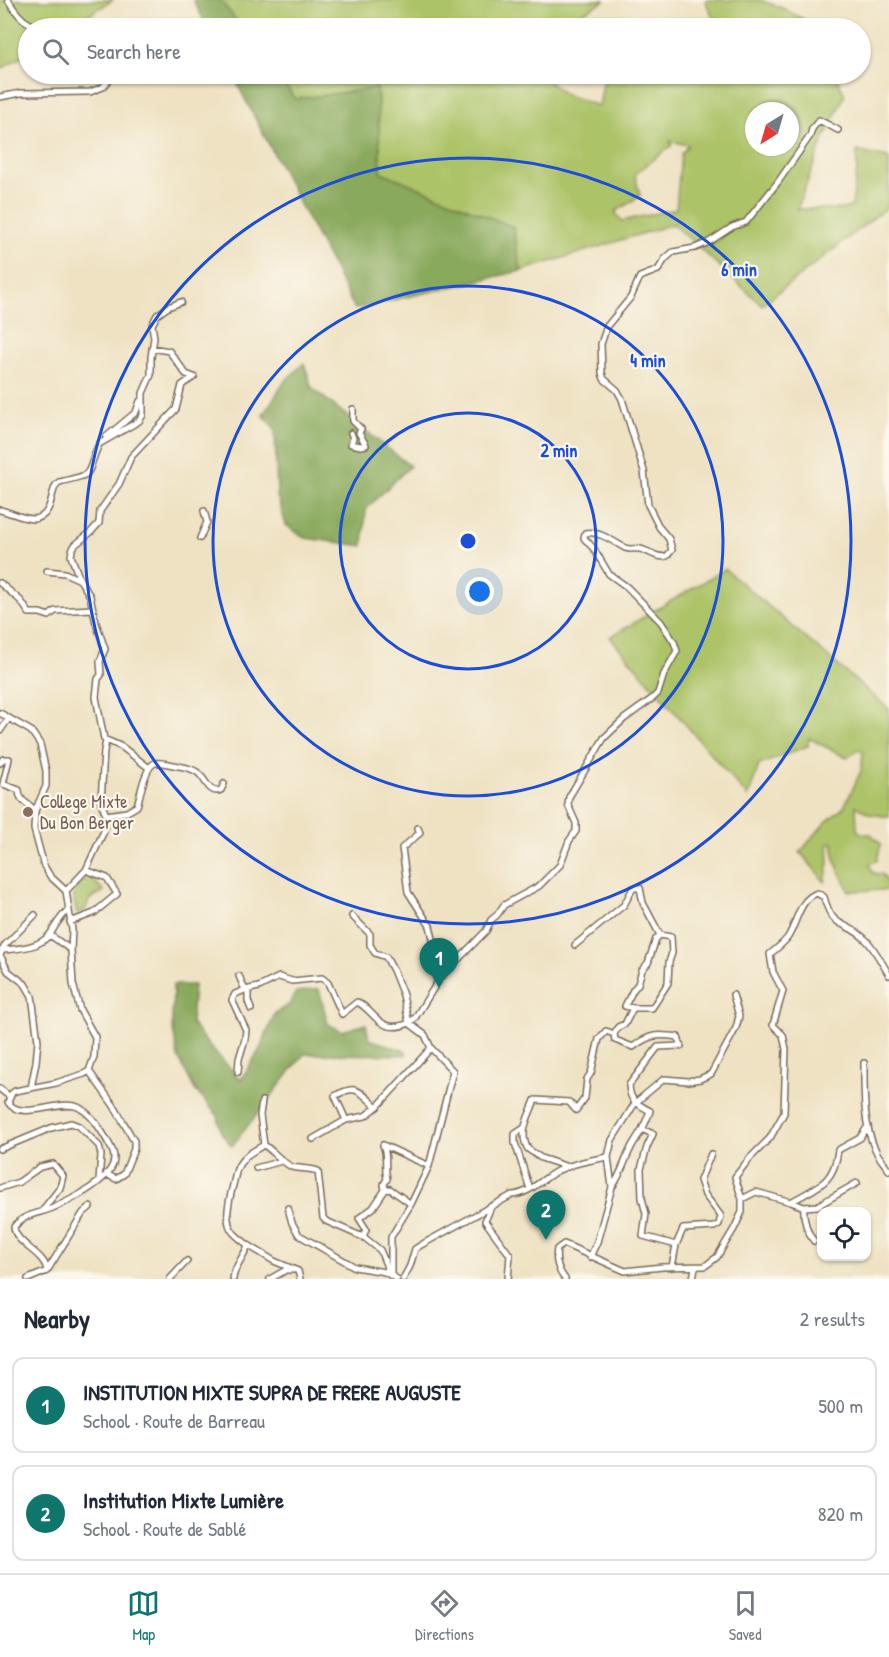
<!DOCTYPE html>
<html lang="en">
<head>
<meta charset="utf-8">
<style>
	:root { --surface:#fff; --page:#f6f6f7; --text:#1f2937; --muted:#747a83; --line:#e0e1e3; --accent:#0f766e }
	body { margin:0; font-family:"Patrick Hand",sans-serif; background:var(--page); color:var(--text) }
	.controls { position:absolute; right:18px; bottom:18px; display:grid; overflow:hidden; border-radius:12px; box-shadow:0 2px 4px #0004 }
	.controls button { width:54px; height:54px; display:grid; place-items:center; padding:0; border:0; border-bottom:2px solid var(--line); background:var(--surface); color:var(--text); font:30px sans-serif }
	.compass { position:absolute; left:745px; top:102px; width:54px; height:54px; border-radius:50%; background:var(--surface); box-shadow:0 2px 4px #0004; rotate:217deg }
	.you { position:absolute; left:480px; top:592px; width:21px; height:21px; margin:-15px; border:4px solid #fff; border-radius:50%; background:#1a73e8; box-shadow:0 0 0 9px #1a73e833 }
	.badge { display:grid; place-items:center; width:39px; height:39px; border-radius:50%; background:var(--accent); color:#fff; font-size:20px; font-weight:700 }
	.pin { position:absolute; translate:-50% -50px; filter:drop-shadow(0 2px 3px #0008) }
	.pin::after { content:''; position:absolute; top:32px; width:21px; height:18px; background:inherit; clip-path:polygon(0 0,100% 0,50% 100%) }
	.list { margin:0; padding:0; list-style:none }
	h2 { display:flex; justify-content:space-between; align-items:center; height:78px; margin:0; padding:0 24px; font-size:26px }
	h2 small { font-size:20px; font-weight:400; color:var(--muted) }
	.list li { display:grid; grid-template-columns:39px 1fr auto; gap:18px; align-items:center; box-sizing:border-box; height:96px; margin:0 12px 12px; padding:0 12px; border:2px solid var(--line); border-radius:12px }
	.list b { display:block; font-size:22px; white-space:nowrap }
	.list p { margin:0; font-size:20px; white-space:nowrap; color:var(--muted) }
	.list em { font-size:20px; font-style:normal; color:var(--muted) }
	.icon { flex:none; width:33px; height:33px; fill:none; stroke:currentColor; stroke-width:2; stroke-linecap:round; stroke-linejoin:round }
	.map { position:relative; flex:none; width:889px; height:1279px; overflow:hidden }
	.search { position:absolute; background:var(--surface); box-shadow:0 2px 4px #0004; left:18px; right:18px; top:18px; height:66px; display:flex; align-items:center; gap:15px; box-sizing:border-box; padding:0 21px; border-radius:33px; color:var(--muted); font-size:22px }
	.sheet { height:294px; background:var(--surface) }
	nav { display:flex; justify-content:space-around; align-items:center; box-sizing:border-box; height:84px; border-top:2px solid var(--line); background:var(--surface); font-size:16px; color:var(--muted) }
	nav a { display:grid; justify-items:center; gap:3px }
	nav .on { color:var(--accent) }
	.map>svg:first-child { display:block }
	.green { fill:#acc368; stroke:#747643; stroke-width:1.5; fill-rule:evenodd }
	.forest { fill:#89a95c; stroke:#626a3d; stroke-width:1.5 }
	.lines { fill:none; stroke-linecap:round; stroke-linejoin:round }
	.minor-casing { stroke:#7a6a58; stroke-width:8 }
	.minor { stroke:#fff; stroke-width:5 }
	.ring { fill:none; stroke:#1d4ed8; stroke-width:3 }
	.education-dot { fill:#8d6e63; stroke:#fbf7ec; stroke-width:2 }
	.labels { text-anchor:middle; stroke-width:4.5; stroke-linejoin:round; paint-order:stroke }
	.education-label { font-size:18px; fill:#785e54; stroke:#fbf7ec; text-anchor:start }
	.centre { fill:#1d4ed8; stroke:#fbf7ec; stroke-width:3 }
	.ring-label { font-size:18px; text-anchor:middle; font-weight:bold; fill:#1d4ed8; stroke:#fbf7ec; stroke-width:4.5; stroke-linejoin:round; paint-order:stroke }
</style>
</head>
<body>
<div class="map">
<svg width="889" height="1279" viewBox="0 0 889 1279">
	<rect width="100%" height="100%" fill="#fbf7ec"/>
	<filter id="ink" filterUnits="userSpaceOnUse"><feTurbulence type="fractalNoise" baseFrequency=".0167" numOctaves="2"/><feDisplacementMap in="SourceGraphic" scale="12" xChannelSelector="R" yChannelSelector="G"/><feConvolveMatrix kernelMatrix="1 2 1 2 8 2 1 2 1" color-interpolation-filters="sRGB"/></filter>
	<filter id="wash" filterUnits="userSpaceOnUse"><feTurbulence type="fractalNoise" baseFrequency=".008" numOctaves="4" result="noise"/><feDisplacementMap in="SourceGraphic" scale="24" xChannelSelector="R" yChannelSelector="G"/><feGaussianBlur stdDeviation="1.35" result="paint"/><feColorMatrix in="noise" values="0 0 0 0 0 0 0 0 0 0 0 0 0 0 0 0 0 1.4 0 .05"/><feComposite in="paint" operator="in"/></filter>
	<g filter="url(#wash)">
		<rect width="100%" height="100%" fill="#efe2c3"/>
		<path class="green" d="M0 0H113L67 28H28V53L0 70Z
			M220 0H606L563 23 560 26 562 28H242Z
			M705 0H760L782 8 813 24 815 28H727L715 22Z
			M276 74H549L542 76 566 95 599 106 605 74H835L845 95 822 143 797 209H844L852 206 857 169V151L889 158V206L762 305 673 224 521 271 513 227 381 172 377 88 296 99ZM754 111H790V147H754ZM670 141 688 145 681 154 676 209 622 221 615 212 640 196 635 174 672 145Z
			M725 569 889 709V817L870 814 856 806 857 830 863 834H871L881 844 877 861 869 864 873 873 882 874 889 884V890L849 891 835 861 833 843 828 844 829 863 825 882 800 852 825 823 844 807 861 771 863 752 858 750 847 758 809 738 808 746 759 765 748 797 610 637Z
			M89 876 104 891 90 899 85 910 77 914C71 893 73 889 89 876Z"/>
		<path class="forest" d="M193 0H220L242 28H208Z
			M232 74H276L296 99 377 88 381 172 513 227 521 271 355 309Z
			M304 363 312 388 410 466 366 509 363 546 305 538 286 525 277 496 275 429 263 415 285 381Z
			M173 985H194L191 1023 209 1046 241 1080 260 1049 275 1013 290 1004 296 992 319 989 328 1024 342 1031 366 1024 369 1039 406 1051V1055L304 1054 232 1146 221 1133 218 1116 195 1090 178 1057 172 1025Z"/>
	</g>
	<g filter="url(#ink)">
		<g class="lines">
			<g class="minor-casing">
				<path id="minor" d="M8 0C34 43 44 17 78 28
					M0 97 21 93 90 92 103 87 113 74
					M351 433 353 438 351 444 361 446 366 445 359 433 361 429 353 421V409
					M106 437 136 412 140 401
					M0 510C16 513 38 529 48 509 52 501 52 492 56 485L59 482C98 473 84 477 99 444L139 421 143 415V393L151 375V357L154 338 152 325 157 315 168 307 181 302
					M200 538 207 522 204 511
					M47 571 65 573 80 580
					M0 583 21 601 29 613H40L49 616 55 611 92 609
					M0 713 31 731 40 744 46 771V786L35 811 34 829 44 866 50 876 66 891
					M0 731 9 718
					M106 741 104 751 101 802 106 815
					M0 763 3 759H9L3 784 19 790C19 803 30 803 35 811
					M149 768 122 747 104 739 96 697 98 679 101 675 100 661 105 649 96 623 90 596 80 580 71 556 72 550 75 545 91 532 99 523 100 511 119 484 131 457 176 409 182 385 194 377 186 374 169 351 152 348
					M418 828 420 833 402 848 408 892 430 926 436 951 440 955 450 957 460 956
					M70 922 94 913 117 894 107 878 86 870
					M50 935 71 950
					M575 945 624 905 633 888H640L643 903 660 935 671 937 672 953 669 962 668 983 652 1008H633L625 1024 618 1027 614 1034 615 1040 633 1047C650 1034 657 1034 678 1037L681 1046 658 1047 629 1085C630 1102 636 1103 650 1111 644 1127 642 1130 633 1144 625 1158 622 1174 612 1187
					M2 950C17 949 41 948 51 933 56 924 60 918 68 910
					M245 990 259 987 279 977 292 981 322 978 328 983 342 1014 357 1002C375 1010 379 1036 409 1023L403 995 393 970 386 957 375 953 370 945V934L352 916
					M248 990V1001L251 1009
					M633 1008 625 1006 633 990 638 984 642 970 648 963 656 939 660 935
					M864 1063C864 1091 863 1126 876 1151 879 1158 885 1164 889 1170
					M89 1071 114 1106 134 1141V1149L124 1174 116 1179 108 1175 107 1173
					M238 1072 239 1059 245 1039 246 1030 232 1000 235 994 245 990 239 976
					M31 1088 36 1062 38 1041 32 996 25 984 8 971 0 955 5 945 35 915
					M0 1089 9 1096
					M262 1101 260 1115 264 1145C272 1150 284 1164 292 1167 300 1169 309 1168 318 1171L323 1218 326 1221 365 1238 380 1250 389 1272
					M346 1120 335 1096C357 1083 360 1092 377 1107
					M524 1128 515 1134V1143L530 1189
					M644 1130 653 1134 647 1147 641 1169 642 1198 646 1214 643 1236 676 1245
					M313 1139 346 1120 365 1116 377 1107 431 1048
					M383 1145 429 1166
					M383 1145C388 1155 384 1167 387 1179L384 1184 385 1190
					M0 1149 51 1128 71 1123 79 1126 99 1146 101 1155 99 1181
					M568 1167 541 1158 528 1149C518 1132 529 1117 535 1100L569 1102 576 1110 585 1098 587 1079 591 1073 599 1039 606 1031 614 1034
					M256 1168 282 1161
					M0 1188 19 1182 40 1167 53 1164 63 1176 60 1188 44 1208V1211
					M742 1199 735 1177 750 1158 770 1138 784 1113 786 1049 783 1035 773 1025 783 991 773 972 770 954C776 949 783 944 788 937 797 923 799 899 817 893L824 897C833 931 844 919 865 939 872 945 884 966 889 975
					M791 1202 804 1207 817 1206 857 1183
					M491 1207 485 1221 510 1255 508 1279
					M804 1207C803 1218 807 1233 814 1241
					M288 1208 292 1223 299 1235 355 1267 385 1272 397 1279
					M363 1237 366 1229 359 1218 373 1208 385 1190 390 1189 411 1204
					M248 1245 274 1261 298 1271 300 1279
					M590 1257 597 1242 612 1187 608 1157 612 1140 635 1103 664 1079 688 1081 700 1079 711 1074 736 1028 739 1016 733 995
					M672 1267 676 1245 683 1229 714 1227 719 1224 721 1216 705 1195 700 1180 711 1154
					M47 1271 83 1213 90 1207
					M391 1276V1237L411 1204 429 1166 453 1071 431 1048 425 1035 409 1023 415 1018 440 978 486 931 491 920 497 915 504 905 539 886 560 865 569 841 576 831V823L568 805 569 797 604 738 624 719 653 698 658 693 664 674 677 651 674 642 661 622 627 587 609 574 594 549 584 538 585 533C598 530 614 542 625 548 630 550 634 548 640 549 650 551 657 559 667 556L672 550 669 539 659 527 648 505 644 471 622 399 617 390 604 379 602 373 601 344 607 326 631 297 640 277 658 270 665 259 673 252 695 248 709 242 732 227 746 222 778 182 810 136 812 129 819 120 838 130
					M28 1279 47 1271C45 1252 16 1246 14 1227 24 1213 40 1214 55 1207 71 1200 107 1182 113 1164 116 1156 112 1149 108 1142 101 1130 92 1114 78 1107 61 1099 19 1122 8 1102L12 1093 15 1091 56 1083 84 1074 89 1071 94 1057 95 1037 80 1010 73 984 71 950 72 930 66 891 86 870 104 831 106 815 127 812 137 806C140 796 145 766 155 763 161 762 168 764 174 765 182 767 190 767 197 772 206 778 208 795 221 790L224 784
					M170 1279 187 1261
					M233 1279C234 1266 244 1257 248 1245 243 1241 237 1237 233 1232 221 1218 233 1189 236 1172 240 1158 251 1152 264 1145
					M270 1279 286 1270H293
					M403 1279 410 1266 415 1249 421 1245 512 1195C530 1194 542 1179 557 1171 573 1163 591 1160 608 1157
					M565 1279C558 1271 555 1259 557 1249L564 1244 625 1271 662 1267 705 1266 717 1257 734 1229 742 1212V1199L756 1192 791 1202C818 1186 834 1184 838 1150L860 1138 868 1126
					M693 1279 695 1267"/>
			</g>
			<use href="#minor" class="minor"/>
		</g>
	</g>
	<g class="ring">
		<circle cx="468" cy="541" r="128"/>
		<circle cx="468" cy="541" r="255"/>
		<circle cx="468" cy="541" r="383"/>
	</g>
	<circle class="education-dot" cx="28" cy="812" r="6"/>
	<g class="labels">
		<g class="education-label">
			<text x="40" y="808">College Mixte<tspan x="40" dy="21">Du Bon Berger</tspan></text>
		</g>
	</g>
	<circle cx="468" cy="541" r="9" class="centre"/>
	<g class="ring-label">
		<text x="739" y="276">6 min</text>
		<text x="648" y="367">4 min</text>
		<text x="559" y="457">2 min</text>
	</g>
</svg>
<div class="controls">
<button><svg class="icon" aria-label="locate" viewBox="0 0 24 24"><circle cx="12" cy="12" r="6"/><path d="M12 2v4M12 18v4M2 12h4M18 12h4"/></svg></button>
</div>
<svg class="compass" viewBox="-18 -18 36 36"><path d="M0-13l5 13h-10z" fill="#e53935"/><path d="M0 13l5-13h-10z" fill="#747a83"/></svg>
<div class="you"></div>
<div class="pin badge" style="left:439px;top:988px">1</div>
<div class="pin badge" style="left:546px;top:1240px">2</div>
<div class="search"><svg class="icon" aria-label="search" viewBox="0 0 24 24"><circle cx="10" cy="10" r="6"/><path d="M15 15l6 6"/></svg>Search here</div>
</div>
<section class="sheet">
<h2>Nearby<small>2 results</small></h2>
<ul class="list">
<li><span class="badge">1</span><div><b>INSTITUTION MIXTE SUPRA DE FRERE AUGUSTE</b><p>School · Route de Barreau</p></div><em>500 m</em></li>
<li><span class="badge">2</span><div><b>Institution Mixte Lumière</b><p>School · Route de Sablé</p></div><em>820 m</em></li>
</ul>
</section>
<nav>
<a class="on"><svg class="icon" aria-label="map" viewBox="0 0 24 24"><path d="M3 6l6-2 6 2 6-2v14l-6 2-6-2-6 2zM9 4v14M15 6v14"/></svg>Map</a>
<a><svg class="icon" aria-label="directions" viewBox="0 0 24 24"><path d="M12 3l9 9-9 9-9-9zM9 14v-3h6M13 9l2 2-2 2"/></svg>Directions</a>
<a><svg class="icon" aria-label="saved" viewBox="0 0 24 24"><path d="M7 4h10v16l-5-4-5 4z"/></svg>Saved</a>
</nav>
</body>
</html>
